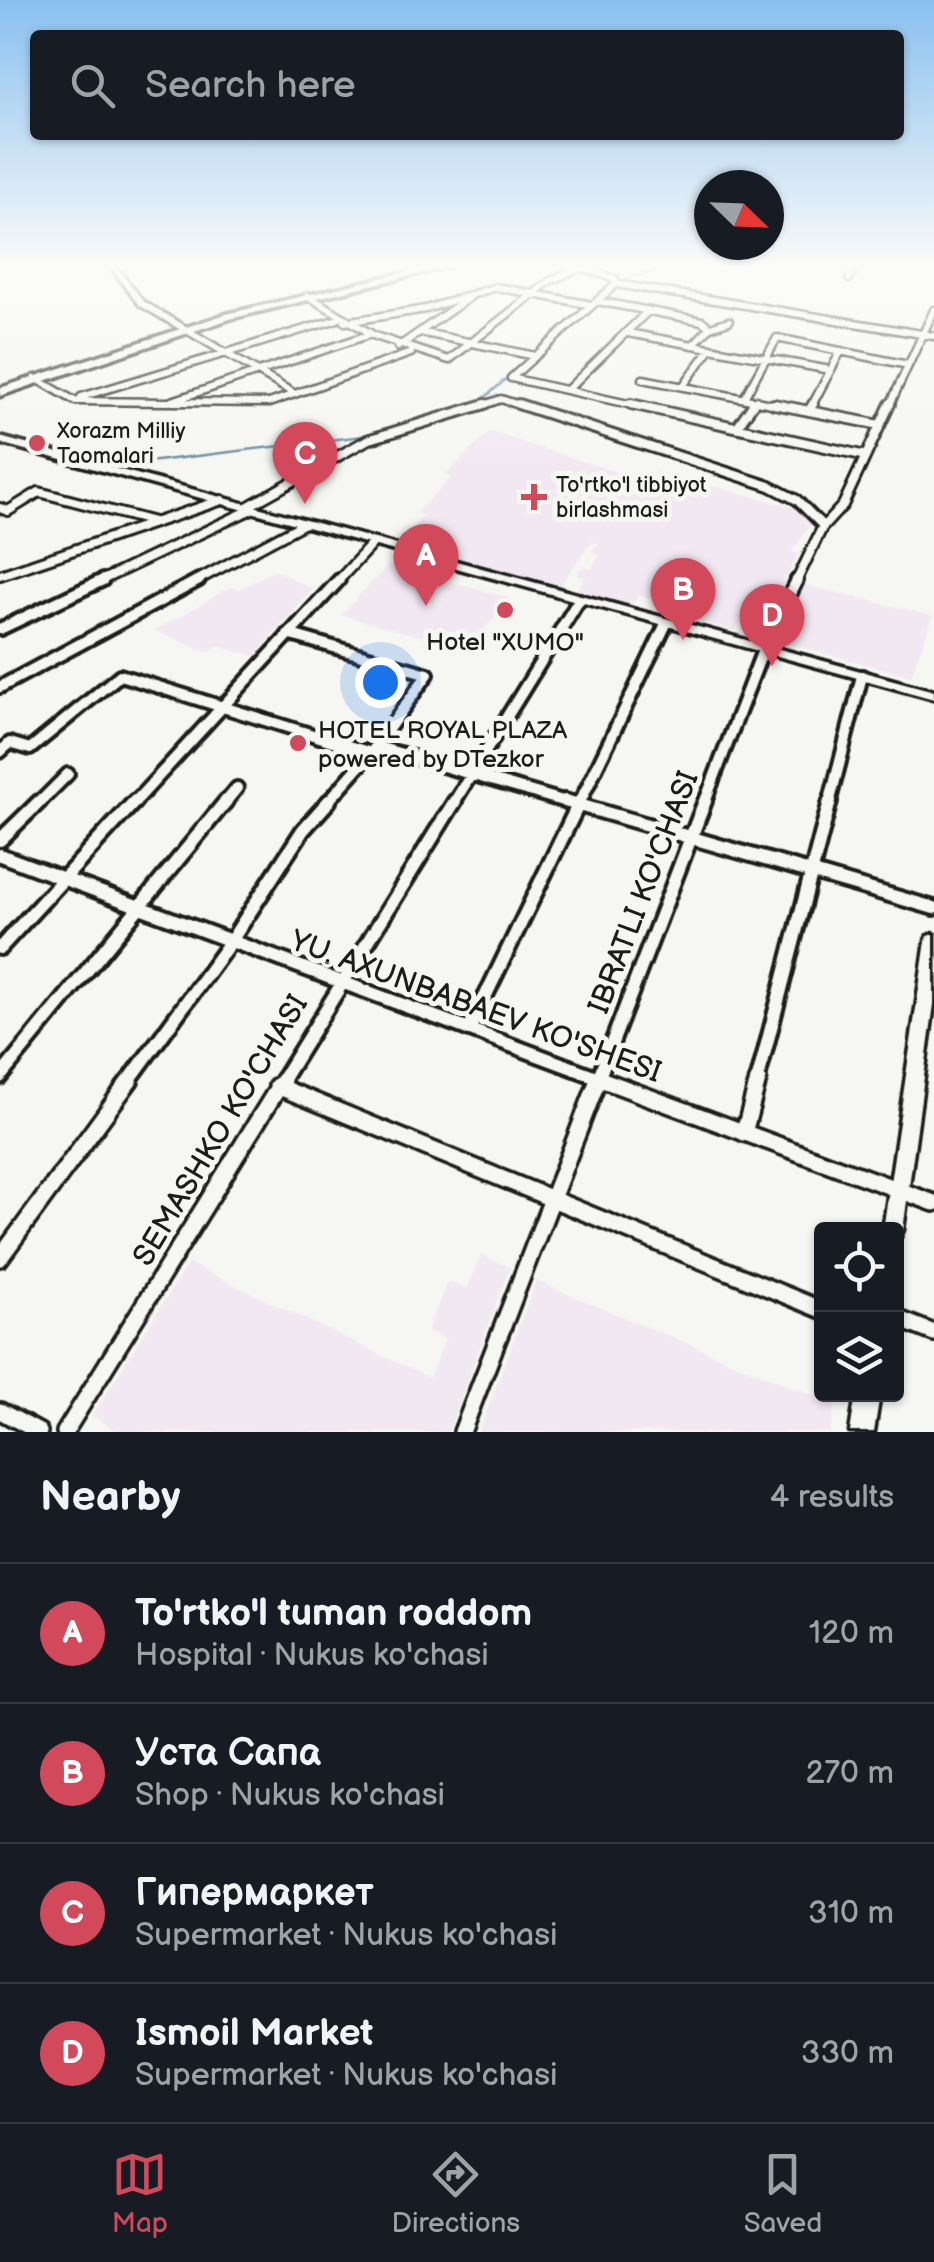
<!DOCTYPE html>
<html lang="en">
<head>
<meta charset="utf-8">
<style>
	:root { --surface:#171b24; --page:#20242c; --text:#f1f3f6; --muted:#9ea1a6; --line:#363941; --accent:#d1495b }
	body { margin:0; font-family:"Balsamiq Sans",sans-serif; background:var(--page); color:var(--text) }
	.controls { position:absolute; right:30px; bottom:30px; display:grid; overflow:hidden; border-radius:10px; box-shadow:0 2px 8px #0004 }
	.controls button { width:90px; height:90px; display:grid; place-items:center; padding:0; border:0; border-bottom:2px solid var(--line); background:var(--surface); color:var(--text); font:50px sans-serif }
	.compass { position:absolute; left:694px; top:170px; width:90px; height:90px; border-radius:50%; background:var(--surface); box-shadow:0 2px 8px #0004; rotate:113deg }
	.you { position:absolute; left:380px; top:682px; width:35px; height:35px; margin:-25px; border:8px solid #fff; border-radius:50%; background:#1a73e8; box-shadow:0 0 0 15px #1a73e833 }
	.badge { display:grid; place-items:center; width:65px; height:65px; border-radius:50%; background:var(--accent); color:#fff; font-size:32px; font-weight:700 }
	.pin { position:absolute; translate:-50% -82px; filter:drop-shadow(0 2px 5px #0008) }
	.pin::after { content:''; position:absolute; top:52px; width:35px; height:30px; background:inherit; clip-path:polygon(0 0,100% 0,50% 100%) }
	.list { margin:0; padding:0; list-style:none }
	h2 { display:flex; justify-content:space-between; align-items:center; height:130px; margin:0; padding:0 40px; font-size:42px }
	h2 small { font-size:32px; font-weight:400; color:var(--muted) }
	.list li { display:grid; grid-template-columns:65px 1fr auto; gap:30px; align-items:center; box-sizing:border-box; height:140px; padding:0 40px; border-top:2px solid var(--line) }
	.list b { display:block; font-size:38px; white-space:nowrap }
	.list p { margin:0; font-size:32px; white-space:nowrap; color:var(--muted) }
	.list em { font-size:32px; font-style:normal; color:var(--muted) }
	.icon { flex:none; width:55px; height:55px; fill:none; stroke:currentColor; stroke-width:2; stroke-linecap:round; stroke-linejoin:round }
	.map { position:relative; flex:none; width:934px; height:1432px; overflow:hidden }
	.search { position:absolute; background:var(--surface); box-shadow:0 2px 8px #0004; left:30px; right:30px; top:30px; height:110px; display:flex; align-items:center; gap:25px; box-sizing:border-box; padding:0 35px; border-radius:10px; color:var(--muted); font-size:38px }
	.sheet { height:690px; background:var(--surface) }
	nav { display:flex; justify-content:space-around; align-items:center; box-sizing:border-box; height:140px; border-top:2px solid var(--line); background:var(--surface); font-size:28px; color:var(--muted) }
	nav a { display:grid; justify-items:center; gap:5px }
	nav .on { color:var(--accent) }
	.map>svg:first-child { display:block }
	.built { fill:#f2e8f2 }
	.lines { fill:none; stroke-linecap:round; stroke-linejoin:round }
	.stream { stroke:#6889a1; stroke-width:2.5 }
	.street-far4-casing { stroke:#1c1c1c; stroke-width:11 }
	.street-far3-casing { stroke:#1c1c1c; stroke-width:14 }
	.street-far2-casing { stroke:#1c1c1c; stroke-width:18 }
	.street-far1-casing { stroke:#1c1c1c; stroke-width:20 }
	.street-casing { stroke:#1c1c1c; stroke-width:22 }
	.secondary-casing { stroke:#1c1c1c; stroke-width:7 }
	.highway-casing { stroke:#1c1c1c; stroke-width:7 }
	.street-far4 { stroke:#f6f6f2; stroke-width:6 }
	.street-far3 { stroke:#f6f6f2; stroke-width:8 }
	.street-far2 { stroke:#f6f6f2; stroke-width:10 }
	.street-far1 { stroke:#f6f6f2; stroke-width:12 }
	.street { stroke:#f6f6f2; stroke-width:15 }
	.secondary { fill:#f6f6f2; fill-rule:evenodd }
	.highway { fill:#f6f6f2; fill-rule:evenodd }
	.poi-dot { fill:#d1495b; stroke:#f6f6f2; stroke-width:4 }
	.labels { text-anchor:middle; stroke-width:10; stroke-linejoin:round; paint-order:stroke }
	.far-poi-label { font-size:22px; fill:#1c1c1c; stroke:#f6f6f2; text-anchor:start }
	.poi-label { font-size:25px; fill:#1c1c1c; stroke:#f6f6f2 }
	.near-street-label { font-size:30px; fill:#1c1c1c; stroke:#f6f6f2 }
</style>
</head>
<body>
<div class="map">
<svg width="934" height="1432" viewBox="0 0 934 1432">
	<rect width="100%" height="100%" fill="#f6f6f2"/>
	<filter id="ink" filterUnits="userSpaceOnUse"><feTurbulence type="fractalNoise" baseFrequency=".01" numOctaves="2"/><feDisplacementMap in="SourceGraphic" scale="20" xChannelSelector="R" yChannelSelector="G"/><feConvolveMatrix kernelMatrix="1 2 1 2 8 2 1 2 1" color-interpolation-filters="sRGB"/></filter>
	<g filter="url(#ink)">
		<path class="built" d="M490 432 647 482 656 472 795 507 813 522 792 551 798 554 766 617 748 613 734 631 663 613 667 603 639 595 631 606 576 591 585 577 577 575 582 567 591 569 600 555 590 552 599 544 591 542 559 587 398 544 424 515 416 513 451 478 446 474Z
			M388 565 510 598 468 649 341 615Z
			M274 570 313 589 255 656 217 646 210 653 155 631 231 587 240 589Z
			M801 584 933 616 911 676 776 641Z
			M481 1255 510 1267 448 1432H120L92 1416 188 1263 429 1378 445 1339 427 1331 448 1281 467 1289Z
			M536 1281 836 1405 830 1432H479Z"/>
		<g class="lines">
			<path class="stream" d="M618 281 675 266
				M591 301 611 284
				M535 352 584 307
				M480 402 507 378
				M115 466 371 435"/>
			<g class="street-far4-casing">
				<path id="street-far4" d="M113 266 141 303 295 394
					M579 266 615 279
					M849 279 856 266
					M308 296 375 336 449 360 550 281 581 267
					M597 301 702 321 710 327
					M345 322 426 309 496 287 592 305
					M420 332 535 356
					M628 333 830 370
					M693 345 710 327 729 321
					M398 347 471 296
					M35 378 75 401 169 402 371 334
					M511 378 616 284 934 336
					M511 378 642 407
					M643 379 787 407
					M683 386 711 348
					M567 390 648 311
					M81 397 338 319
					M744 398 777 338 908 365
					M172 402 269 403 411 353
					M478 407 501 399 525 407
					M751 407 756 400
					M811 407 841 351
					M889 407 934 310"/>
			</g>
			<g class="street-far3-casing">
				<path id="street-far3" d="M518 404 770 486 797 500 823 526
					M631 404 866 456
					M774 404 880 425
					M809 411 813 404
					M737 427 753 404
					M247 507 367 440 485 404
					M0 508 8 511 39 492 154 522
					M0 575 222 500
					M98 582 252 509
					M194 582 303 524
					M337 582 372 544
					M796 582 822 528 843 505 890 404"/>
			</g>
			<g class="street-far2-casing">
				<path id="street-far2" d="M0 629 103 580
					M288 634 428 674 371 753 326 804
					M0 687 199 580
					M0 752 10 743 30 749 120 675 371 753 385 749 573 804
					M38 804 68 774
					M133 804 339 580
					M224 804 237 788
					M453 804 579 600
					M579 804 666 624
					M704 804 763 650 797 580
					M829 804 862 676"/>
			</g>
			<g class="street-far1-casing">
				<path id="street-far1" d="M565 801 934 908
					M0 840 40 801
					M0 855 610 1082
					M0 948 135 801
					M469 1030 580 801
					M0 1077 226 801
					M128 1082 231 941 303 830 329 801
					M281 1082 455 801
					M597 1082 705 801
					M757 1082 830 801"/>
			</g>
			<g class="street-casing">
				<path id="street" d="M603 1080 934 1203
					M277 1086 822 1310
					M744 1133 758 1080
					M0 1258 130 1080
					M896 1318 934 1333
					M0 1411 39 1432
					M65 1432 283 1080
					M462 1432 598 1080"/>
			</g>
			<g class="secondary-casing">
				<path id="secondary" d="M0 437 934 691V699L0 443Z
					M934 934V1004L903 1230 900 1237 896 1239V1230H883L926 941 928 936Z
					M856 1394H880L874 1432H850Z"/>
			</g>
			<g class="highway-casing">
				<path id="highway" d="M432 266H451L233 318 0 396V388L226 314Z"/>
			</g>
			<use href="#street-far4" class="street-far4"/>
			<use href="#street-far3" class="street-far3"/>
			<use href="#street-far2" class="street-far2"/>
			<use href="#street-far1" class="street-far1"/>
			<use href="#street" class="street"/>
			<use href="#secondary" class="secondary"/>
			<use href="#highway" class="highway"/>
		</g>
	</g>
	<linearGradient id="sky" x2="0" y2="1"><stop stop-color="#89c0ef"/><stop offset="0.57" stop-color="#fbfbf9"/><stop offset="1" stop-color="#fbfbf9" stop-opacity="0"/></linearGradient>
	<rect width="934" height="467" fill="url(#sky)"/>
	<g class="poi-dot">
		<circle cx="37" cy="443" r="10"/>
		<path d="M529 482h10v10h10v10h-10v10h-10v-10h-10v-10h10z"/>
		<circle cx="505" cy="610" r="10"/>
		<circle cx="298" cy="743" r="10"/>
	</g>
	<g class="labels">
		<g class="far-poi-label">
			<text x="57" y="438">Xorazm Milliy<tspan x="57" dy="25">Taomalari</tspan></text>
			<text x="556" y="492">To'rtko'l tibbiyot<tspan x="556" dy="25">birlashmasi</tspan></text>
		</g>
		<g class="poi-label">
			<text x="505" y="650">Hotel "XUMO"</text>
			<text x="318" y="738" text-anchor="start">HOTEL ROYAL PLAZA<tspan x="318" dy="29">powered by DTezkor</tspan></text>
		</g>
		<g class="near-street-label">
			<text transform="translate(643 892) rotate(-69)" y="10">IBRATLI KO'CHASI</text>
			<text transform="translate(476 1006) rotate(20)" y="10">YU. AXUNBABAEV KO'SHESI</text>
			<text transform="translate(220 1130) rotate(-59)" y="10">SEMASHKO KO'CHASI</text>
		</g>
	</g>
</svg>
<div class="controls">
<button><svg class="icon" aria-label="locate" viewBox="0 0 24 24"><circle cx="12" cy="12" r="6"/><path d="M12 2v4M12 18v4M2 12h4M18 12h4"/></svg></button>
<button><svg class="icon" aria-label="layers" viewBox="0 0 24 24"><path d="M12 4l9 5-9 5-9-5zM3 14l9 5 9-5"/></svg></button>
</div>
<svg class="compass" viewBox="-18 -18 36 36"><path d="M0-13l5 13h-10z" fill="#e53935"/><path d="M0 13l5-13h-10z" fill="#9ea1a6"/></svg>
<div class="you"></div>
<div class="pin badge" style="left:426px;top:606px">A</div>
<div class="pin badge" style="left:683px;top:640px">B</div>
<div class="pin badge" style="left:305px;top:504px">C</div>
<div class="pin badge" style="left:772px;top:666px">D</div>
<div class="search"><svg class="icon" aria-label="search" viewBox="0 0 24 24"><circle cx="10" cy="10" r="6"/><path d="M15 15l6 6"/></svg>Search here</div>
</div>
<section class="sheet">
<h2>Nearby<small>4 results</small></h2>
<ul class="list">
<li><span class="badge">A</span><div><b>To'rtko'l tuman roddom</b><p>Hospital · Nukus ko'chasi</p></div><em>120 m</em></li>
<li><span class="badge">B</span><div><b>Уста Сапа</b><p>Shop · Nukus ko'chasi</p></div><em>270 m</em></li>
<li><span class="badge">C</span><div><b>Гипермаркет</b><p>Supermarket · Nukus ko'chasi</p></div><em>310 m</em></li>
<li><span class="badge">D</span><div><b>Ismoil Market</b><p>Supermarket · Nukus ko'chasi</p></div><em>330 m</em></li>
</ul>
</section>
<nav>
<a class="on"><svg class="icon" aria-label="map" viewBox="0 0 24 24"><path d="M3 6l6-2 6 2 6-2v14l-6 2-6-2-6 2zM9 4v14M15 6v14"/></svg>Map</a>
<a><svg class="icon" aria-label="directions" viewBox="0 0 24 24"><path d="M12 3l9 9-9 9-9-9zM9 14v-3h6M13 9l2 2-2 2"/></svg>Directions</a>
<a><svg class="icon" aria-label="saved" viewBox="0 0 24 24"><path d="M7 4h10v16l-5-4-5 4z"/></svg>Saved</a>
</nav>
</body>
</html>
